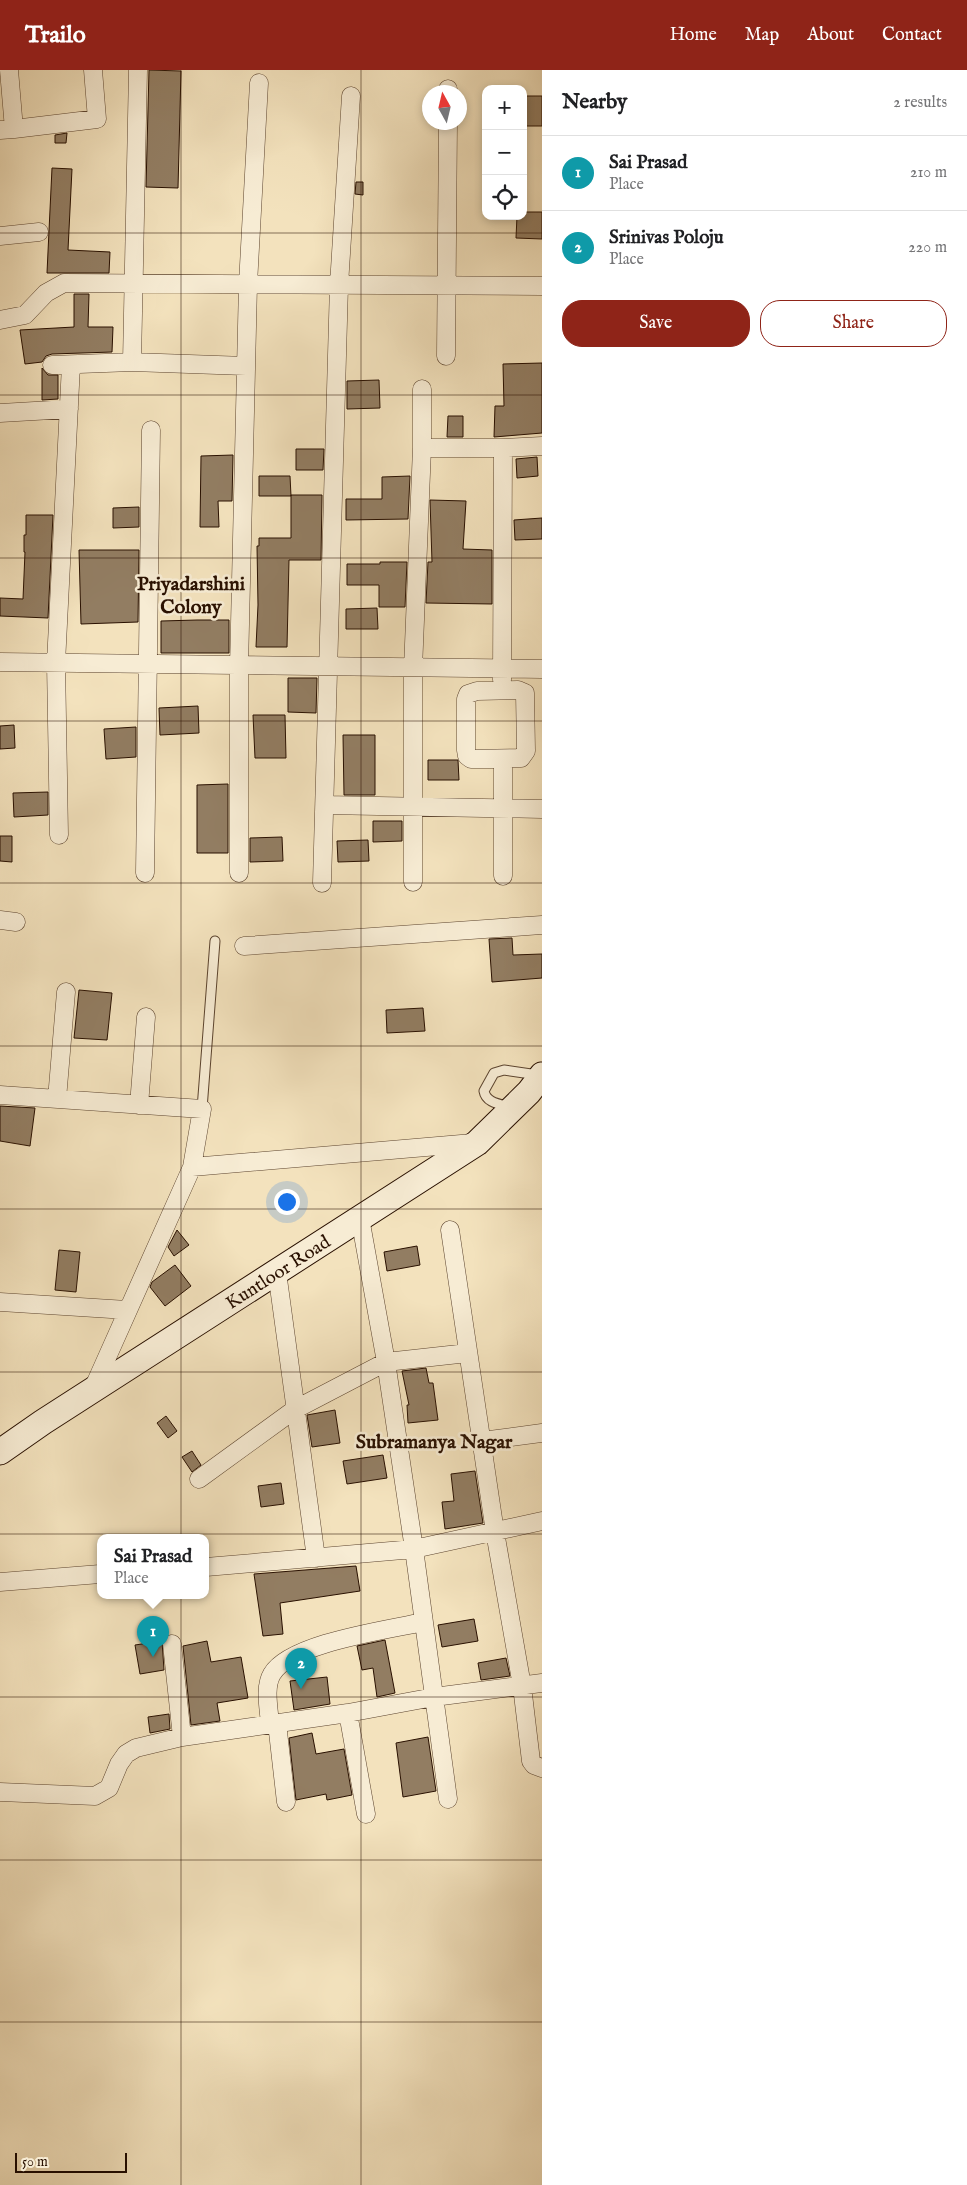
<!DOCTYPE html>
<html lang="en">
<head>
<meta charset="utf-8">
<style>
	:root { --surface:#fff; --page:#f2f2f2; --text:#202124; --muted:#757577; --line:#e0e0e0; --accent:#8f2418 }
	body { margin:0; font-family:"IM FELL English",serif; background:var(--page); color:var(--text) }
	.controls { position:absolute; right:15px; top:15px; display:grid; overflow:hidden; border-radius:10px; box-shadow:0 2px 8px #0003 }
	.controls button { width:45px; height:45px; display:grid; place-items:center; padding:0; border:0; border-bottom:1px solid var(--line); background:var(--surface); color:var(--text); font:25px sans-serif }
	.compass { position:absolute; left:422px; top:15px; width:45px; height:45px; border-radius:50%; background:var(--surface); box-shadow:0 2px 8px #0003; rotate:352deg }
	.scale { position:absolute; left:15px; bottom:12px; width:112px; box-sizing:border-box; padding-left:5px; border:2px solid #291000; border-top:0; font-size:14px; line-height:18px; white-space:nowrap; color:#291000; -webkit-text-stroke:4px #f7ecd4; paint-order:stroke }
	.you { position:absolute; left:286px; top:1131px; width:18px; height:18px; margin:-12px; border:4px solid #fff; border-radius:50%; background:#1a73e8; box-shadow:0 0 0 8px #1a73e833 }
	.badge { display:grid; place-items:center; width:32px; height:32px; border-radius:50%; background:var(--accent); color:#fff; font-size:16px; font-weight:700 }
	.pin { position:absolute; translate:-50% -41px; filter:drop-shadow(0 1px 2px #0008) }
	.pin::after { content:''; position:absolute; top:26px; width:18px; height:15px; background:inherit; clip-path:polygon(0 0,100% 0,50% 100%) }
	.popup { position:absolute; left:97px; top:1464px; width:112px; height:65px; box-sizing:border-box; display:grid; place-content:center; border-radius:10px; background:var(--surface); filter:drop-shadow(0 1px 4px #0005); font-size:16px; white-space:nowrap; color:var(--muted) }
	.popup b { font-size:19px; color:var(--text) }
	.popup::after { content:''; position:absolute; left:50%; top:100%; margin-left:-10px; border:10px solid transparent; border-top-color:var(--surface) }
	.list { margin:0; padding:0; list-style:none }
	h2 { display:flex; justify-content:space-between; align-items:center; height:65px; margin:0; padding:0 20px; font-size:21px }
	h2 small { font-size:16px; font-weight:400; color:var(--muted) }
	.list li { display:grid; grid-template-columns:32px 1fr auto; gap:15px; align-items:center; box-sizing:border-box; height:75px; padding:0 20px; border-top:1px solid var(--line) }
	.list b { display:block; font-size:19px; white-space:nowrap }
	.list p { margin:0; font-size:16px; white-space:nowrap; color:var(--muted) }
	.list em { font-size:16px; font-style:normal; color:var(--muted) }
	.actions { display:flex; gap:10px; padding:15px 20px }
	.actions a { flex:1; padding:11px 0; border:1px solid var(--accent); border-radius:20px; text-align:center; font-size:18px; color:var(--accent) }
	.actions .main { background:var(--accent); color:#fff }
	.icon { flex:none; width:28px; height:28px; fill:none; stroke:currentColor; stroke-width:2; stroke-linecap:round; stroke-linejoin:round }
	.map { position:relative; flex:none; width:542px; height:2115px; overflow:hidden }
	header { display:flex; align-items:center; gap:30px; box-sizing:border-box; height:70px; padding:0 25px; background:var(--accent); color:#fff }
	header strong { font-size:24px }
	nav { display:flex; gap:28px; margin-inline-start:auto; font-size:18px }
	main { display:flex }
	aside { flex:1; background:var(--surface) }
	.map>svg:first-child { display:block }
	.building { fill:#927d62; stroke:#291000 }
	.lines { fill:none; stroke-linecap:round; stroke-linejoin:round }
	.lane-casing { stroke:#5c442f; stroke-width:11 }
	.street-casing { stroke:#5c442f; stroke-width:19 }
	.secondary-casing { stroke:#291000; stroke-width:27 }
	.lane { stroke:#f7ecd4; stroke-width:9 }
	.street { stroke:#f7ecd4; stroke-width:18 }
	.secondary { stroke:#f7ecd4; stroke-width:25 }
	.grid { fill:none; stroke:#291000; stroke-width:1; stroke-opacity:0.55 }
	.labels { text-anchor:middle; stroke-width:5; stroke-linejoin:round; paint-order:stroke }
	.street-label { font-size:19px; fill:#291000; stroke:#f7ecd4 }
	.neighbourhood-label { font-size:20px; font-weight:bold; fill:#291000; stroke:#f7ecd4 }
</style>
</head>
<body>
<header>
<strong>Trailo</strong>
<nav><a>Home</a><a>Map</a><a>About</a><a>Contact</a></nav>
</header>
<main>
<div class="map">
<svg width="542" height="2115" viewBox="0 0 542 2115">
	<rect width="100%" height="100%" fill="#f3e2bd"/>
	<filter id="stains"><feTurbulence type="fractalNoise" baseFrequency=".004" numOctaves="4"/><feColorMatrix values="0 0 0 0 .2 0 0 0 0 .09 0 0 0 0 .02 0 0 0 .5 -.17"/></filter>
	<radialGradient id="worn" r=".72"><stop offset=".6" stop-color="#630" stop-opacity="0"/><stop offset="1" stop-color="#630" stop-opacity=".3"/></radialGradient>
	<path class="building" d="M149 0 181 1 178 118 146 117Z
		M523 26H542V56H523Z
		M67 63 66 73H55V65Z
		M52 98 72 99 68 180 110 182 109 203H47Z
		M356 112H363V125L355 124Z
		M523 142H542V169L516 168 517 146H523Z
		M74 224H89L88 257H113L112 282 52 284 46 286 42 292 25 294 20 260 74 257Z
		M542 293V363L494 367 495 336H504L503 294Z
		M42 298 48 305H58V329L42 330Z
		M379 310 380 338 347 339V311Z
		M448 346H463V367H447Z
		M296 379H324L323 400H296Z
		M233 385 232 431H218L219 457H200L201 386Z
		M537 387 538 406 517 408 516 389Z
		M259 406H290L291 426H259Z
		M410 406 408 449 346 450V429H382V407Z
		M291 425H322L321 490H289L287 577H256L258 535 257 476H259V468H291Z
		M430 430 466 431 463 479 492 480V534L426 533 428 492H432Z
		M139 437V457L113 458V438Z
		M26 445H53L48 548 0 546V528L23 529 25 482H24V465H26Z
		M542 448V469L515 470 514 450Z
		M79 480H139L138 552 81 554Z
		M380 492H407L405 537H379V515H347V494H380Z
		M377 538 378 559H346V539Z
		M197 550H229V583H161V551Z
		M288 608H317L316 643 288 642Z
		M198 636 199 663 160 665 159 638Z
		M253 645H285L286 688H255Z
		M14 655 15 678 0 679V656Z
		M136 657V687L106 689 104 659Z
		M343 665H375V725H344Z
		M428 690H458L459 710H428Z
		M228 714V783H197V715Z
		M48 722V745L14 747 13 723Z
		M373 751H402V771L373 772Z
		M0 766H12V792L0 791Z
		M282 767 283 791 250 792V768Z
		M368 770 369 791 338 792 337 771Z
		M512 868 513 885 542 884V908L492 912 489 869Z
		M79 920 112 923 107 970 74 968Z
		M423 938 425 961 387 963 386 940Z
		M0 1036 35 1038 30 1076 0 1071Z
		M177 1160 189 1175 174 1186 168 1177Z
		M417 1176 420 1195 387 1201 384 1182Z
		M59 1180 80 1182 76 1222 55 1220Z
		M175 1195 191 1216 165 1236 150 1217 152 1212Z
		M426 1298 429 1313H433L438 1350 408 1353 407 1335H409L402 1301Z
		M335 1340 340 1373 312 1377 307 1345Z
		M166 1346 177 1361 168 1368 157 1353Z
		M192 1381 201 1395 192 1402 182 1387Z
		M383 1385 387 1408 347 1414 343 1391Z
		M475 1401 483 1453 445 1459 442 1432 454 1431 451 1404Z
		M281 1413 284 1434 261 1437 258 1416Z
		M356 1496 360 1521 280 1533 283 1564 263 1566 254 1504Z
		M474 1549 478 1571 442 1577 438 1555Z
		M385 1570 395 1623 377 1627 373 1598 362 1600 357 1576Z
		M162 1571 164 1600 140 1604 135 1575Z
		M207 1571 211 1592 241 1587 248 1628 217 1633 220 1651 191 1655 183 1576Z
		M506 1588 510 1606 481 1610 478 1593Z
		M327 1607 330 1634 294 1640 290 1611Z
		M169 1644 170 1659 150 1663 148 1647Z
		M312 1663 316 1684 344 1679 352 1725 327 1730 326 1724 296 1730 289 1668Z
		M428 1667 436 1721 403 1727 396 1673Z"/>
	<g class="lines">
		<g class="lane-casing">
			<path id="lane" d="M510 1037C500 1034 486 1033 484 1021L494 1003 504 1000 538 1005
				M202 1039 215 871"/>
		</g>
		<g class="street-casing">
			<path id="street" d="M448 22V19
				M14 59 97 49 93 0
				M0 60 14 59 9 0
				M0 166 39 162
				M0 250 25 245 46 223 64 213 542 216
				M446 286 448 52
				M132 292 246 296
				M52 295 132 292 138 0
				M0 343 69 339
				M422 378H503L542 376
				M0 592 542 599
				M502 610 503 378
				M518 620 525 623 526 681 521 688 471 689 467 686 466 680V629L468 624 477 621Z
				M325 735 542 739
				M59 765 56 593 71 295
				M145 803 151 360
				M239 803V597L248 214 259 13
				M503 806V697
				M413 812V599L422 378V319
				M322 813 339 215 351 26
				M0 850 16 852
				M244 876 542 855
				M0 1025 202 1039 192 1097 92 1321
				M57 1029 66 922
				M139 1035 146 947
				M192 1097 473 1073
				M360 1148 386 1292 414 1479 448 1729
				M450 1160 495 1462 522 1616 531 1691 534 1695 542 1698
				M277 1202 316 1488
				M0 1232 127 1240
				M482 1371 542 1363
				M199 1409 294 1340 386 1292 468 1283
				M206 1497 414 1479 542 1451
				M0 1512 100 1504
				M172 1574 182 1667
				M348 1643 366 1744
				M277 1653 286 1732
				M270 1654C269 1639 264 1617 272 1604 290 1573 388 1560 423 1552
				M0 1722 95 1726 109 1718 119 1694 126 1684 136 1678 182 1667 348 1643 434 1627 542 1613"/>
		</g>
		<g class="secondary-casing">
			<g id="secondary">
				<path id="s1" d="M0 1382 43 1352 477 1073 529 1022 542 1005"/>
			</g>
		</g>
		<use href="#lane" class="lane"/>
		<use href="#street" class="street"/>
		<use href="#secondary" class="secondary"/>
	</g>
	<path class="grid" d="M181 0V2115M361 0V2115M0 163H542M0 325H542M0 488H542M0 651H542M0 813H542M0 976H542M0 1139H542M0 1302H542M0 1464H542M0 1627H542M0 1790H542M0 1952H542"/>
	<g class="labels">
		<g class="street-label">
			<text dy="7" stroke="none"><textPath href="#s1" startOffset="331">Kuntloor Road</textPath></text>
		</g>
		<g class="neighbourhood-label">
			<text x="191" y="520">Priyadarshini<tspan x="191" dy="23">Colony</tspan></text>
			<text x="434" y="1378">Subramanya Nagar</text>
		</g>
	</g>
	<rect width="100%" height="100%" filter="url(#stains)"/>
	<rect width="100%" height="100%" fill="url(#worn)"/>
</svg>
<div class="controls">
<button>+</button>
<button>−</button>
<button><svg class="icon" aria-label="locate" viewBox="0 0 24 24"><circle cx="12" cy="12" r="6"/><path d="M12 2v4M12 18v4M2 12h4M18 12h4"/></svg></button>
</div>
<svg class="compass" viewBox="-18 -18 36 36"><path d="M0-13l5 13h-10z" fill="#e53935"/><path d="M0 13l5-13h-10z" fill="#757577"/></svg>
<div class="scale">50 m</div>
<div class="you"></div>
<div class="pin badge" style="left:153px;top:1587px;background:#0f9aa8">1</div>
<div class="popup"><b>Sai Prasad</b>Place</div>
<div class="pin badge" style="left:301px;top:1619px;background:#0f9aa8">2</div>
</div>
<aside>
<h2>Nearby<small>2 results</small></h2>
<ul class="list">
<li><span class="badge" style="background:#0f9aa8">1</span><div><b>Sai Prasad</b><p>Place</p></div><em>210 m</em></li>
<li><span class="badge" style="background:#0f9aa8">2</span><div><b>Srinivas Poloju</b><p>Place</p></div><em>220 m</em></li>
</ul>
<div class="actions"><a class="main">Save</a><a>Share</a></div>
</aside>
</main>
</body>
</html>
